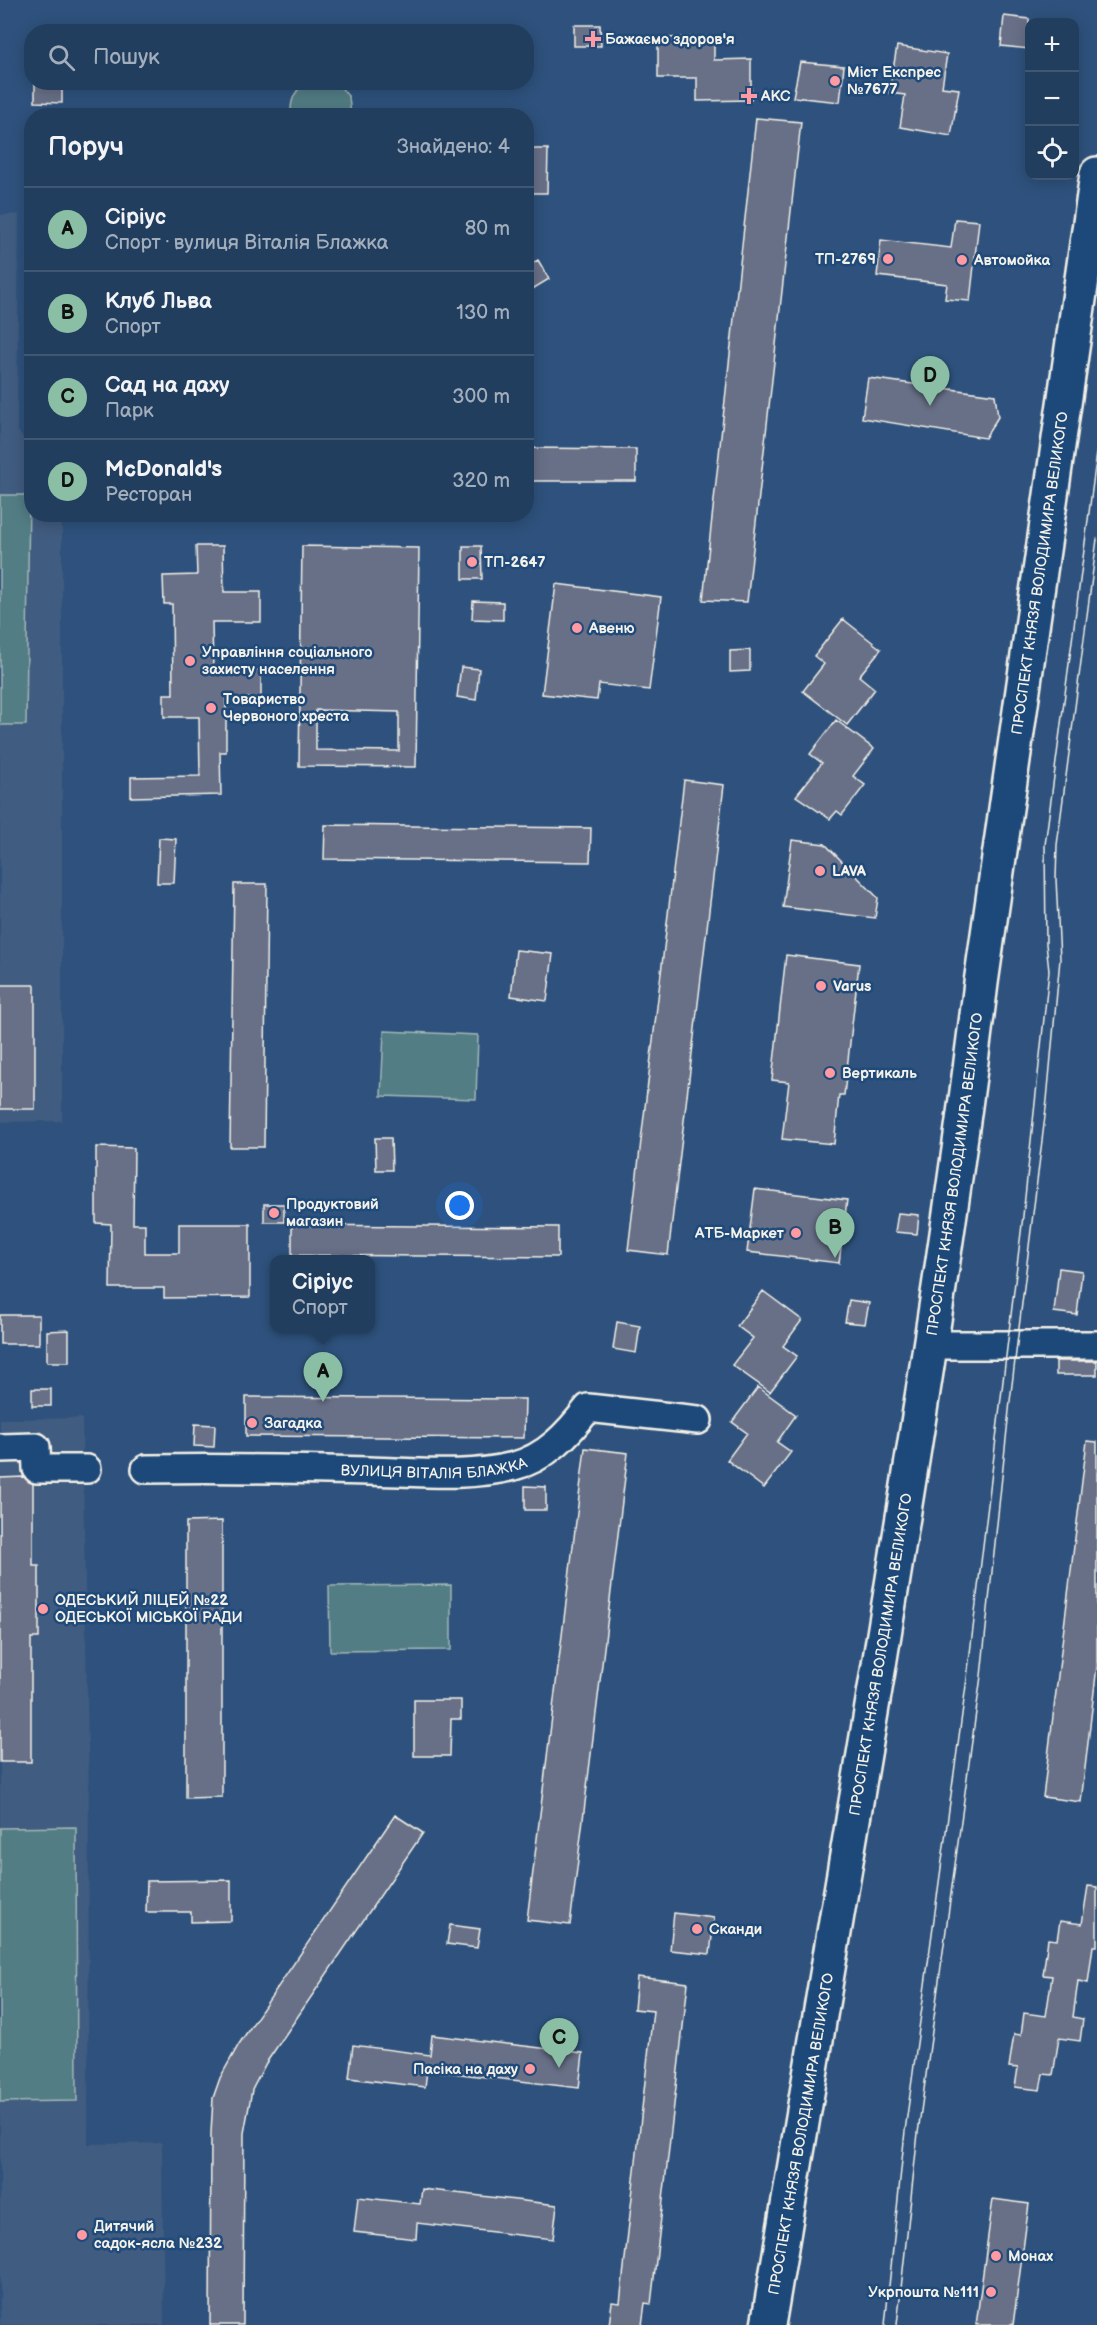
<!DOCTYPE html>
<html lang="uk">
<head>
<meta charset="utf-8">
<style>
	:root { --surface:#223e5e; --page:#2e4967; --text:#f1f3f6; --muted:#a2aebc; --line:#3f5773; --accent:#8abfa5 }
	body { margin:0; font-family:"Balsamiq Sans",sans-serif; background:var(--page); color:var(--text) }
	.controls { position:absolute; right:18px; top:18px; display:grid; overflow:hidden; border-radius:12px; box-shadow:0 3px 15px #0003 }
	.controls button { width:54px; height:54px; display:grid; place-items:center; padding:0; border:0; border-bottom:2px solid var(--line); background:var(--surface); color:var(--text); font:30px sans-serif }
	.you { position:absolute; left:460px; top:1206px; width:21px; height:21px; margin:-15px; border:4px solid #fff; border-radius:50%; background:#1a73e8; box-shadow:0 0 0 9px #1a73e833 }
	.badge { display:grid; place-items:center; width:39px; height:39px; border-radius:50%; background:var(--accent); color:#111; font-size:20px; font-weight:700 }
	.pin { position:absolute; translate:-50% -50px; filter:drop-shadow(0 2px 3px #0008) }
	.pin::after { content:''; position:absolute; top:32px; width:21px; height:18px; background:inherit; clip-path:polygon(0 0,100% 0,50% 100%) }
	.popup { position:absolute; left:270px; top:1255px; width:105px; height:78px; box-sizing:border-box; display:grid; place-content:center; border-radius:12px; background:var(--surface); filter:drop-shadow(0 2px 4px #0005); font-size:20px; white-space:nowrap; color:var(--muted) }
	.popup b { font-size:22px; color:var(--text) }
	.popup::after { content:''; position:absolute; left:50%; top:100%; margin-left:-12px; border:12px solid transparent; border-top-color:var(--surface) }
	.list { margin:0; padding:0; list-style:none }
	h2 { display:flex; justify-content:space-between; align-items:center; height:78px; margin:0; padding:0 24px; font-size:26px }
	h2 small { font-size:20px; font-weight:400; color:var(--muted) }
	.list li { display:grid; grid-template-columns:39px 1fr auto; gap:18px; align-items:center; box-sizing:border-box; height:84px; padding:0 24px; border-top:2px solid var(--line) }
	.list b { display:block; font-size:22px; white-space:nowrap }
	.list p { margin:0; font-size:20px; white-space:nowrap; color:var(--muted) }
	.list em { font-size:20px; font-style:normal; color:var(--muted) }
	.icon { flex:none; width:33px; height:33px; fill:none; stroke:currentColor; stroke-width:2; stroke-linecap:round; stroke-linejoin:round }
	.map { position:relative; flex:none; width:1097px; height:2325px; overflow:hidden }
	.search { position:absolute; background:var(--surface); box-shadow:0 3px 15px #0003; left:24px; top:24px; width:510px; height:66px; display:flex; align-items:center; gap:15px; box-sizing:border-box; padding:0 21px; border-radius:24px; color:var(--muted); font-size:22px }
	.panel { position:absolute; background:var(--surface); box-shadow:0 3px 15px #0003; left:24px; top:108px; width:510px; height:414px; border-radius:24px }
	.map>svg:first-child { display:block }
	.built { fill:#3f5b80 }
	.green { fill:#527d85; stroke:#a3b7b6; stroke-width:1.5 }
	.building { fill:#687088; stroke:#f4f1e8; stroke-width:1.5; fill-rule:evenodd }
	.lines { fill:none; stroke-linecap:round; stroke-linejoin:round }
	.minor-casing { stroke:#f4f1e8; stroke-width:32 }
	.highway-casing { stroke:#f4f1e8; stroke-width:38 }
	.minor { stroke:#1f4a7a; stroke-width:27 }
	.highway { stroke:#1f4a7a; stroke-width:33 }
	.tram { stroke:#f4f1e8; stroke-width:1.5 }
	.poi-dot { fill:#ff9aa2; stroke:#1f4a7a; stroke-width:2 }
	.labels { text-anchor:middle; stroke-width:5; stroke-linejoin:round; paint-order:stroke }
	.poi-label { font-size:15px; font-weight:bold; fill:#f4f1e8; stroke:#1f4a7a; text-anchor:start }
	.street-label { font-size:15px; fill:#f4f1e8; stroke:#1f4a7a }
</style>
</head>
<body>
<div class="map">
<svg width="1097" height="2325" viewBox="0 0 1097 2325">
	<rect width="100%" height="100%" fill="#2e527d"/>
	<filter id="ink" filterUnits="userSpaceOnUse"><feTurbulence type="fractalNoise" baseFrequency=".0167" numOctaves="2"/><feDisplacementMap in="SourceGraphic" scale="12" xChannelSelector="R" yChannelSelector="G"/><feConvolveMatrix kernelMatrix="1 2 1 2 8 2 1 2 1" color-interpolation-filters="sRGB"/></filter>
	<g filter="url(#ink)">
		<path class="built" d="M19 214 17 429 31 451 32 514 62 515V1121L0 1122V215Z
			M82 1418 89 1799 88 2144 162 2143 164 2325H0V1419Z"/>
		<path class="green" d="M307 82 338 84 349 97 351 115H291C290 101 294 90 307 82Z
			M0 495H29L26 725H0Z
			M384 1031 478 1035 476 1099 381 1096Z
			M451 1585V1650L330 1651 329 1586Z
			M76 1827 77 2101 0 2102V1828Z"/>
		<path class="building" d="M1004 16 1029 19V49L1001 46Z
			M574 25H600L601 46H574Z
			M714 37V60L751 59V100L697 101V78H658V38Z
			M897 46 947 54 942 87 959 89 951 136 900 127 905 95 889 93Z
			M800 62 844 66 840 102 793 97Z
			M35 82H62V103L35 102Z
			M756 118 801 122 747 602 703 600Z
			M526 149H548L547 193H526Z
			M955 219 979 221 970 301 945 299 947 284 877 276 881 240 951 248Z
			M538 260 549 279 526 293V267Z
			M868 378 995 395 998 417 985 438 862 418Z
			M526 448 636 449V481H526Z
			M196 546H223L224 592H261V622H212L213 671 261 670V698L226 699V752H220L221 795 131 797V777L200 776 199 717H164V694H173L172 604H164L163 576 197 575Z
			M302 546 419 548 416 767 299 766ZM316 710 399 712V751L316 750Z
			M463 546H481L482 579H463Z
			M556 584 661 597 649 690 599 684 597 700 542 694Z
			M473 601 503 602V620L472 619Z
			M843 619 881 649 859 676 875 689 847 725 803 691 824 664 814 656Z
			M750 650V671L730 672V651Z
			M461 667 479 669 476 700 457 697Z
			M836 720 874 749 853 776 865 785 842 815 837 811 830 819 796 796 822 763 810 754Z
			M684 780 724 785 668 1255 628 1250Z
			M325 825 591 828 590 862 324 859Z
			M159 838 176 839 174 883H157Z
			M792 840 825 844 878 898 875 918 783 907Z
			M234 884H267L264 1147H230Z
			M516 950 553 954 547 1001 511 996Z
			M786 955 859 964 844 1095H839L834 1144 782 1139 789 1082 772 1080Z
			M0 985H35V1109H0Z
			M375 1138H391L392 1170H376Z
			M96 1147 134 1148 133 1224H145V1253H179V1224H250V1297L164 1298V1288H110L111 1224 96 1223Z
			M755 1189 847 1200 839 1263 747 1252Z
			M264 1204H284V1222H264Z
			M898 1213 919 1215 917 1234 895 1232Z
			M292 1225 558 1227V1257L292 1255Z
			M1059 1268 1082 1271 1077 1315 1054 1312Z
			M763 1291 802 1320 783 1346 797 1356 770 1392 732 1365 753 1338 737 1326Z
			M849 1300 869 1303 865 1324 845 1322Z
			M0 1315H39V1344H0Z
			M617 1322 640 1326 636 1353 613 1349Z
			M69 1330V1362H47V1331Z
			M1056 1361H1097V1375H1056Z
			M758 1387 796 1415 777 1442 791 1452 764 1488 727 1460 747 1433 732 1422Z
			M32 1389H51V1406H32Z
			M246 1397 525 1399 524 1438 246 1436Z
			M195 1424 215 1425 214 1447 194 1446Z
			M1087 1441 1097 1442V1666L1081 1802 1043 1797Z
			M585 1448 628 1453 570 1925 527 1920Z
			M24 1477 33 1484V1566H39V1638H31V1762H0V1478Z
			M525 1486 546 1487V1510H525Z
			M222 1521V1797L186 1798V1522Z
			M414 1700H461V1719H451L450 1756H414Z
			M395 1815 423 1833 266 2063 252 2090 244 2133 243 2325H210L211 2133 213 2098 220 2078 239 2044Z
			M231 1880V1921L191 1922V1912H146L147 1881Z
			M1088 1886 1097 1887V1946H1093L1088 1983 1078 1981 1073 2017 1083 2019 1080 2041 1059 2038 1053 2075 1043 2074 1040 2090 1015 2087 1018 2068 1009 2067 1014 2034 1021 2035 1024 2013 1046 2016 1052 1976 1043 1975 1048 1939 1057 1940 1060 1921 1082 1924Z
			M674 1913 714 1918 710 1954 670 1950Z
			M450 1925 480 1929 477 1948 447 1944Z
			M637 1977 688 1983 651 2304 645 2303 642 2325H609L612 2302 620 2303 653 2011 634 2009Z
			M432 2035 583 2053 579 2088 427 2070 425 2087 349 2078 353 2045 430 2055Z
			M422 2189 557 2205 553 2239 417 2223 416 2239 354 2232 358 2197 420 2204Z
			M993 2199 1029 2204 1013 2325H976Z"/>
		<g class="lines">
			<g class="minor-casing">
				<g id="minor">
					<path d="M930 1345H1097"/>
					<path d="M0 1448 36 1447 37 1469H87"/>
					<path id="s1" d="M146 1469C221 1468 295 1469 369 1471 417 1472 467 1478 514 1466 546 1458 569 1433 588 1408L698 1420"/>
				</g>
			</g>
			<g class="highway-casing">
				<g id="highway">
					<path id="s2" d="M768 2325C807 2105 843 1885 879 1665 916 1438 953 1211 981 983L1097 174"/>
				</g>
			</g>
			<use href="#minor" class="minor"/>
			<use href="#highway" class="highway"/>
			<path class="tram" d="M885 2325 905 2131 967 1678 1023 1216 1049 971 1046 944 1045 845 1097 452
				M897 2325 918 2133 981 1676 1010 1401 1047 1100 1060 959 1056 879 1057 845 1097 539"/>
		</g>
	</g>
	<g class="poi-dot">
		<path d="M590 30h6v6h6v6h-6v6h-6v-6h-6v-6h6z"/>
		<circle cx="835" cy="81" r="6"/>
		<path d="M746 87h6v6h6v6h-6v6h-6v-6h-6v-6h6z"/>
		<circle cx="888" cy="259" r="6"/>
		<circle cx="962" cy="260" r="6"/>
		<circle cx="472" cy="562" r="6"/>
		<circle cx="577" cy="628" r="6"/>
		<circle cx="190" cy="661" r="6"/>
		<circle cx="211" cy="708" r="6"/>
		<circle cx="820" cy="871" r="6"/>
		<circle cx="821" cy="986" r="6"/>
		<circle cx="830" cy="1073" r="6"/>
		<circle cx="274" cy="1213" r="6"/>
		<circle cx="796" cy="1233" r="6"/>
		<circle cx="252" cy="1423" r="6"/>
		<circle cx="43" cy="1609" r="6"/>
		<circle cx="697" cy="1929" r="6"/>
		<circle cx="530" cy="2069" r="6"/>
		<circle cx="82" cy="2235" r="6"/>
		<circle cx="996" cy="2256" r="6"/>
		<circle cx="991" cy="2292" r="6"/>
	</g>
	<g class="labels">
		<g class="poi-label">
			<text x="605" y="44">Бажаємо здоров'я</text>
			<text x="847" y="77">Міст Експрес<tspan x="847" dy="17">№7677</tspan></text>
			<text x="761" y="101">АКС</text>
			<text x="876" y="264" text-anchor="end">ТП-2769</text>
			<text x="974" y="265">Автомойка</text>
			<text x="484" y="567">ТП-2647</text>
			<text x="589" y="633">Авеню</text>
			<text x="202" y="657">Управління соціального<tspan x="202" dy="17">захисту населення</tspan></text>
			<text x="223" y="704">Товариство<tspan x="223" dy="17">Червоного хреста</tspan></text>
			<text x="832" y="876">LAVA</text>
			<text x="833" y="991">Varus</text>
			<text x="842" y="1078">Вертикаль</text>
			<text x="286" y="1209">Продуктовий<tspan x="286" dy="17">магазин</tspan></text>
			<text x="784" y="1238" text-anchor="end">АТБ-Маркет</text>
			<text x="264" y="1428">Загадка</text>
			<text x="55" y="1605">ОДЕСЬКИЙ ЛІЦЕЙ №22<tspan x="55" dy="17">ОДЕСЬКОЇ МІСЬКОЇ РАДИ</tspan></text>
			<text x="709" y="1934">Сканди</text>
			<text x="518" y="2074" text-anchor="end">Пасіка на даху</text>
			<text x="94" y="2231">Дитячий<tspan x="94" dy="17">садок-ясла №232</tspan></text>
			<text x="1008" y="2261">Монах</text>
			<text x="979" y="2297" text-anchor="end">Укрпошта №111</text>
		</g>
		<g class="street-label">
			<text dy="5" stroke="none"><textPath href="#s2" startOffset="1773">ПРОСПЕКТ КНЯЗЯ ВОЛОДИМИРА ВЕЛИКОГО</textPath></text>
			<text dy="5" stroke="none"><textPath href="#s2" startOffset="1166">ПРОСПЕКТ КНЯЗЯ ВОЛОДИМИРА ВЕЛИКОГО</textPath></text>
			<text dy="5" stroke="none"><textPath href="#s1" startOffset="288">ВУЛИЦЯ ВІТАЛІЯ БЛАЖКА</textPath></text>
			<text dy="5" stroke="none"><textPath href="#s2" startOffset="680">ПРОСПЕКТ КНЯЗЯ ВОЛОДИМИРА ВЕЛИКОГО</textPath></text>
			<text dy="5" stroke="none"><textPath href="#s2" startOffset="194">ПРОСПЕКТ КНЯЗЯ ВОЛОДИМИРА ВЕЛИКОГО</textPath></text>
		</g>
	</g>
</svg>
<div class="controls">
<button>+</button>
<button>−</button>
<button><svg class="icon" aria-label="locate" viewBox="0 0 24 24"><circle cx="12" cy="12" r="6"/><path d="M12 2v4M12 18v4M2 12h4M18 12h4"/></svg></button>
</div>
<div class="you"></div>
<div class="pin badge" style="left:323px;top:1402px">A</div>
<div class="popup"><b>Сіріус</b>Спорт</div>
<div class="pin badge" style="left:835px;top:1258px">B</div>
<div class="pin badge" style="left:559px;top:2068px">C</div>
<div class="pin badge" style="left:930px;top:406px">D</div>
<div class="search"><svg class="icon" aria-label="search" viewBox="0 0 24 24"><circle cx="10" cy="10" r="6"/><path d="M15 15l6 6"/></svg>Пошук</div>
<section class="panel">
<h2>Поруч<small>Знайдено: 4</small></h2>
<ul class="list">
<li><span class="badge">A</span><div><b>Сіріус</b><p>Спорт · вулиця Віталія Блажка</p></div><em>80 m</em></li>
<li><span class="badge">B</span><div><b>Клуб Льва</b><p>Спорт</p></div><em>130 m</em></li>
<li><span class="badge">C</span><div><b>Сад на даху</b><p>Парк</p></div><em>300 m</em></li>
<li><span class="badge">D</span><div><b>McDonald's</b><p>Ресторан</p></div><em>320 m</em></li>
</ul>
</section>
</div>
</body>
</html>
